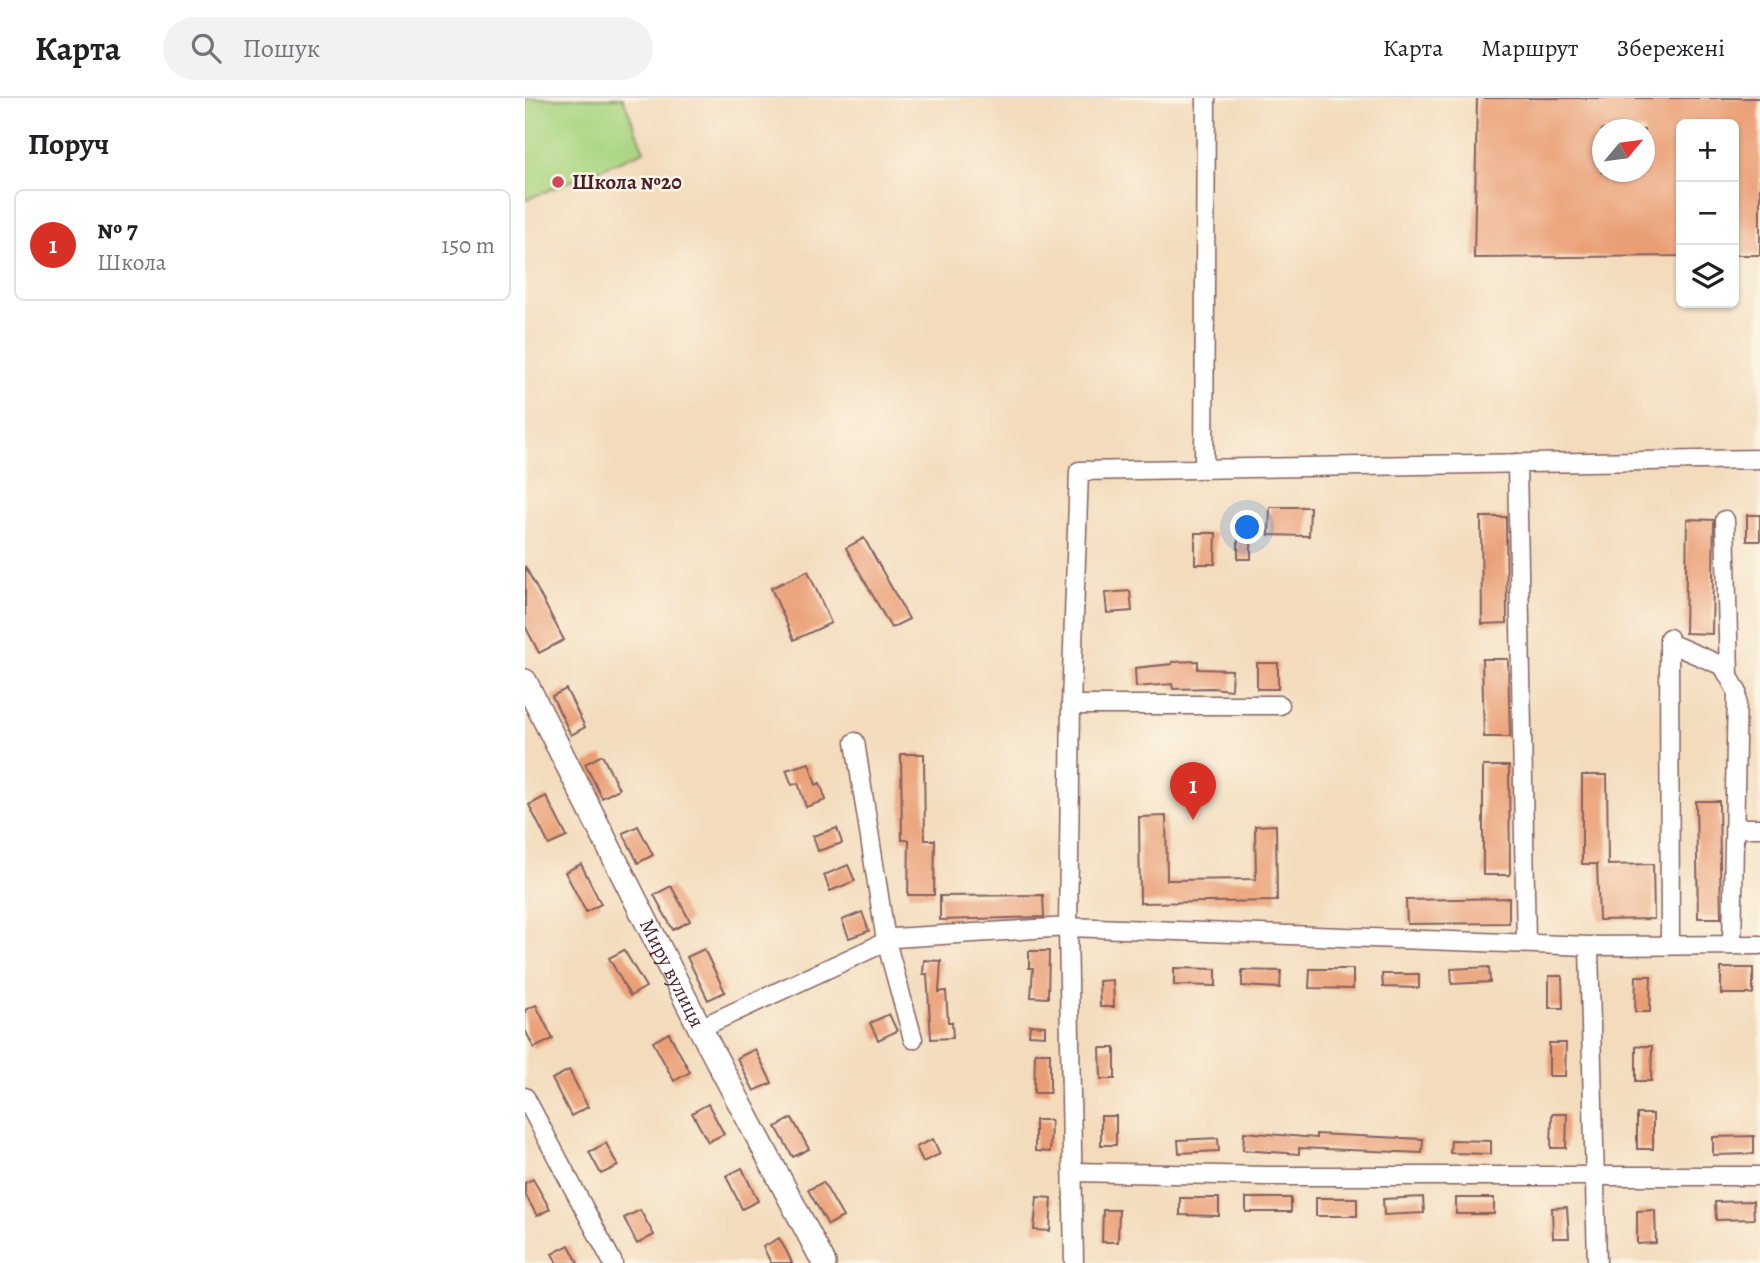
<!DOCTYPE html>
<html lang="uk">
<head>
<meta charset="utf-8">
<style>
	:root { --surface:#fff; --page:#f2f2f2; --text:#202124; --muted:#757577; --line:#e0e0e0; --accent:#d93025 }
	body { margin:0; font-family:Alegreya,serif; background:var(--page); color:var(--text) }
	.controls { position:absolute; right:21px; top:21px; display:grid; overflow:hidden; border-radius:10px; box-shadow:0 2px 5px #0004 }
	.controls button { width:63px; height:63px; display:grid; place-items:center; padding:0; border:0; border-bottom:2px solid var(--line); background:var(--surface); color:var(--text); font:35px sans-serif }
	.compass { position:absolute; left:1067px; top:21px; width:63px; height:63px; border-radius:50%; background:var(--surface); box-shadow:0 2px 5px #0004; rotate:61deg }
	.you { position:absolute; left:723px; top:430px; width:24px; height:24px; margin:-18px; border:5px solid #fff; border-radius:50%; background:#1a73e8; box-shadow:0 0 0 10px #1a73e833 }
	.badge { display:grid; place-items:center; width:46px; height:46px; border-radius:50%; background:var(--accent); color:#fff; font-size:23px; font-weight:700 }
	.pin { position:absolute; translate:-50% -58px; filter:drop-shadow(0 2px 4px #0008) }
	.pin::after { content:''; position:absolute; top:37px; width:24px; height:21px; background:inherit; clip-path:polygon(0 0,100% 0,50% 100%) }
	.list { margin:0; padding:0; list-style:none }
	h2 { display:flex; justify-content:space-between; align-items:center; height:91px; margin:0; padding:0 28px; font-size:30px }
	h2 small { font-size:23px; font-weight:400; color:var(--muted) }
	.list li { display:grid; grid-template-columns:46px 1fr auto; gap:21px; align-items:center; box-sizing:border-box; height:112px; margin:0 14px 14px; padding:0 14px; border:2px solid var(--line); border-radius:10px }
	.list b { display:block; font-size:26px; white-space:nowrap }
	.list p { margin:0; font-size:23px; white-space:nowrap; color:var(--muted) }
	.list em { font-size:23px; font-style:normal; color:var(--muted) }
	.icon { flex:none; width:38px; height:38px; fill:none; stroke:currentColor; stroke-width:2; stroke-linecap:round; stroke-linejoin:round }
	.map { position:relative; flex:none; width:1235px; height:1165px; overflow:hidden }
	header { display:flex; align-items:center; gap:42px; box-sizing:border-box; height:98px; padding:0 35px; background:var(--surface); border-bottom:2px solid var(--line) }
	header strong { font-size:33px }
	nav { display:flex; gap:38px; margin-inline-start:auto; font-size:24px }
	.search { width:490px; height:63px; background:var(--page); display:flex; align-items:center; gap:18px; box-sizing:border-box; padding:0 24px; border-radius:38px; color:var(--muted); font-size:26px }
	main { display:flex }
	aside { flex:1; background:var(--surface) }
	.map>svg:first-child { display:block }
	.green { fill:#a9d581; stroke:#7a7a56; stroke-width:2 }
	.building { fill:#ea9e74; fill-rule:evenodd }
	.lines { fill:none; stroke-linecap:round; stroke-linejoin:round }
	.minor-casing { stroke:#85615e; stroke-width:21 }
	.major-casing { stroke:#85615e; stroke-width:26 }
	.minor { stroke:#fff; stroke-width:18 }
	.major { stroke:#fff; stroke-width:23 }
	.poi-dot { fill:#d1495b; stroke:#fcf5e5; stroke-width:2.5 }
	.labels { text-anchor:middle; stroke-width:5; stroke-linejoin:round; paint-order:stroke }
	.poi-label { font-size:21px; font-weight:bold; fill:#4a1f2b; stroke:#fcf5e5; text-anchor:start }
	.street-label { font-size:21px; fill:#4a1f2b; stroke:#fcf5e5 }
</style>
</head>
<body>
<header>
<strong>Карта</strong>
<div class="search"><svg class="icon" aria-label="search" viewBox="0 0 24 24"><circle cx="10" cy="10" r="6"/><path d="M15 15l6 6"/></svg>Пошук</div>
<nav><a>Карта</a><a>Маршрут</a><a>Збережені</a></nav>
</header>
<main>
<aside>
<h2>Поруч<small></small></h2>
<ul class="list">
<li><span class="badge">1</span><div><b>№ 7</b><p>Школа</p></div><em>150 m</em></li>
</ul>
</aside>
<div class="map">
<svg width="1235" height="1165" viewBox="0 0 1235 1165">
	<rect width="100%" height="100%" fill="#fcf5e5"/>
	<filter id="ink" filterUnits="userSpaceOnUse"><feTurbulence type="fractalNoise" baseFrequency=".0143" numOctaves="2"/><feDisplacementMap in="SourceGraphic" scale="14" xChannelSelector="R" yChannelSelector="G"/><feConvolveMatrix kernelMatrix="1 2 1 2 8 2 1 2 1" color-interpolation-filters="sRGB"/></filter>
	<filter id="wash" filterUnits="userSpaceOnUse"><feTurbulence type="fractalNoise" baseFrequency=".00686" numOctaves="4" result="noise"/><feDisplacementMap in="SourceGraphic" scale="28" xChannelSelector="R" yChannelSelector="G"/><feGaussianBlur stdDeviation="1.57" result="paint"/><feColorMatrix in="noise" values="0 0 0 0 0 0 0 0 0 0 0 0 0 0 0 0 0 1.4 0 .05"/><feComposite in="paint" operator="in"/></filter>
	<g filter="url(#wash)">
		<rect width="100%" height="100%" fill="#f3dbbc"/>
		<path class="green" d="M0 0H98L119 53 0 102Z"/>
		<g id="blocks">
			<path class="building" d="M952 0H1235V157H1209V26H1156V158L949 160ZM1077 32H1119V74H1077Z
				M745 409H785L784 438 744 437Z
				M1222 417H1235V443H1222Z
				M956 419H981L982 525 957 526Z
				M1162 421 1189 422 1187 536 1160 535Z
				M670 435H691L690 466H670Z
				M713 438H726V461H713Z
				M339 440 384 521 366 530 321 450Z
				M0 468 39 542 14 555 0 528Z
				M283 473 306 525 269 542 246 490Z
				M605 493 607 513 582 515 580 495Z
				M957 561H983L985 639H959Z
				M673 563V571L707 572 706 592 687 590 648 591 647 586 611 589 610 570 647 566V564Z
				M732 565H753V591H732Z
				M41 591 60 629 46 637 27 598Z
				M376 656H399L400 742H410L409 797H383L384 742H377Z
				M77 657 94 691 77 700 60 666Z
				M284 665 291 687 295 685 301 702 281 709 273 685 267 687 261 672Z
				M958 668H984L985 777H958Z
				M1057 677H1082L1083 767 1128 766 1129 821 1074 822 1072 766H1057Z
				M21 698 42 739 24 747 4 707Z
				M1171 703H1194L1196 820H1173Z
				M641 718 642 782 731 781 730 728 751 727 752 803 615 805 614 719Z
				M113 728 128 757 113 765 98 735Z
				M312 730 317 745 293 753 288 738Z
				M56 766 76 806 61 814 40 774Z
				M323 767 330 783 305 793 299 777Z
				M146 788 165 823 148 832 129 797Z
				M518 797 519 819 415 822V798Z
				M984 800V825L882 826 881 802Z
				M337 814 344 833 324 840 317 822Z
				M179 851 200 894 183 902 162 859Z
				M99 852 121 889 105 898 84 860Z
				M504 853H524L523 900 506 899 508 870H504Z
				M399 862 416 863 414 894 421 893 423 924H427L428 940 406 941 402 876H398Z
				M964 869 965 884 927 886 926 871Z
				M649 870 691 871V888L649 887Z
				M1196 870H1228V896H1196Z
				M785 871H828V891L784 890Z
				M717 872 756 873 755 890 717 888Z
				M857 876H894V890L858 889Z
				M1024 878H1037L1038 910H1024Z
				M1111 878H1126L1125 914H1110Z
				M588 882 589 909H575L574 883Z
				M11 907 28 941 9 950 0 932V912Z
				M364 916 372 933 353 942 345 925Z
				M505 927 520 928V938L504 937Z
				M144 935 165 974 149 983 128 944Z
				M1024 945H1041L1040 978H1024Z
				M1111 948H1127L1126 983H1111Z
				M575 950H590V981H576Z
				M230 951 247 985 229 993 212 960Z
				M510 955H525V995H509Z
				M44 972 63 1009 46 1018 27 981Z
				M183 1006 199 1036 183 1044 167 1015Z
				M1027 1016H1042L1041 1050H1026Z
				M1112 1016H1128V1051H1112Z
				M576 1018H591V1047H576Z
				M267 1020 284 1051 268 1059 251 1029Z
				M510 1022H526L525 1054 510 1053Z
				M719 1034 791 1040V1036L898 1041 897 1055 774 1050V1056L718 1052Z
				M1229 1038V1056L1188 1057V1039Z
				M693 1040 694 1053 654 1055 653 1042Z
				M408 1041 415 1056 398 1064 391 1049Z
				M926 1042 966 1043V1056L925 1055Z
				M81 1045 93 1068 76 1076 64 1054Z
				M217 1070 233 1103 217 1111 201 1078Z
				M8 1081 25 1111 12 1118 0 1096V1085Z
				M298 1084 318 1119 303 1127 283 1092Z
				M512 1099 527 1100 525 1133 509 1132Z
				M898 1099 899 1115 859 1117 858 1101Z
				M655 1100H694V1118L655 1117Z
				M721 1100H766V1114H721Z
				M791 1100H832V1118H791Z
				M931 1100H969V1116H931Z
				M1228 1103 1229 1121 1191 1122 1190 1104Z
				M1042 1109 1044 1140H1028L1027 1110Z
				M115 1112 129 1137 112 1146 99 1120Z
				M578 1112H594L593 1144H577Z
				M1130 1112 1131 1145 1112 1146V1113Z
				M254 1140 263 1156 267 1165H246L238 1149Z
				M44 1147 53 1165H32L27 1156Z"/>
		</g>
	</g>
	<g filter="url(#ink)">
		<use href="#blocks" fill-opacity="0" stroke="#85615e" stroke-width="2"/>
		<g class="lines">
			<g class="minor-casing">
				<path id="minor" d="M1235 361 554 373 546 607 543 829 1064 848 1235 847
					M992 365 1001 845
					M679 371 681 0
					M1200 422 1204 578
					M1144 540 1145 848
					M1144 545 1198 568 1212 593 1207 847
					M546 607H755
					M330 644 361 843 388 941
					M1209 730H1235
					M1064 848 1072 1165
					M175 930 369 840 543 829 549 1165
					M0 999 88 1165
					M548 1074 742 1078H1235"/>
			</g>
			<g class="major-casing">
				<g id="major">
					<path id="s1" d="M0 583 175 930 299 1165"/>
				</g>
			</g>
			<use href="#minor" class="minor"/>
			<use href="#major" class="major"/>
		</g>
	</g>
	<circle class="poi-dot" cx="33" cy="84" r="7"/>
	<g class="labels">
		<g class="poi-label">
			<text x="47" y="91">Школа №20</text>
		</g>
		<g class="street-label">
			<text dy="7" stroke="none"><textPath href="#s1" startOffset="327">Миру вулиця</textPath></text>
		</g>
	</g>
</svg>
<div class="controls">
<button>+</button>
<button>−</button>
<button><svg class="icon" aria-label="layers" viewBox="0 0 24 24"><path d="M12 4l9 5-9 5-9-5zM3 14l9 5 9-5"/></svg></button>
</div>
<svg class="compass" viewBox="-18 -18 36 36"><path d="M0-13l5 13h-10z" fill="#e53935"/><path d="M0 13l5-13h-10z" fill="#757577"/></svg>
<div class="you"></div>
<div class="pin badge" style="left:668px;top:722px">1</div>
</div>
</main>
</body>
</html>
